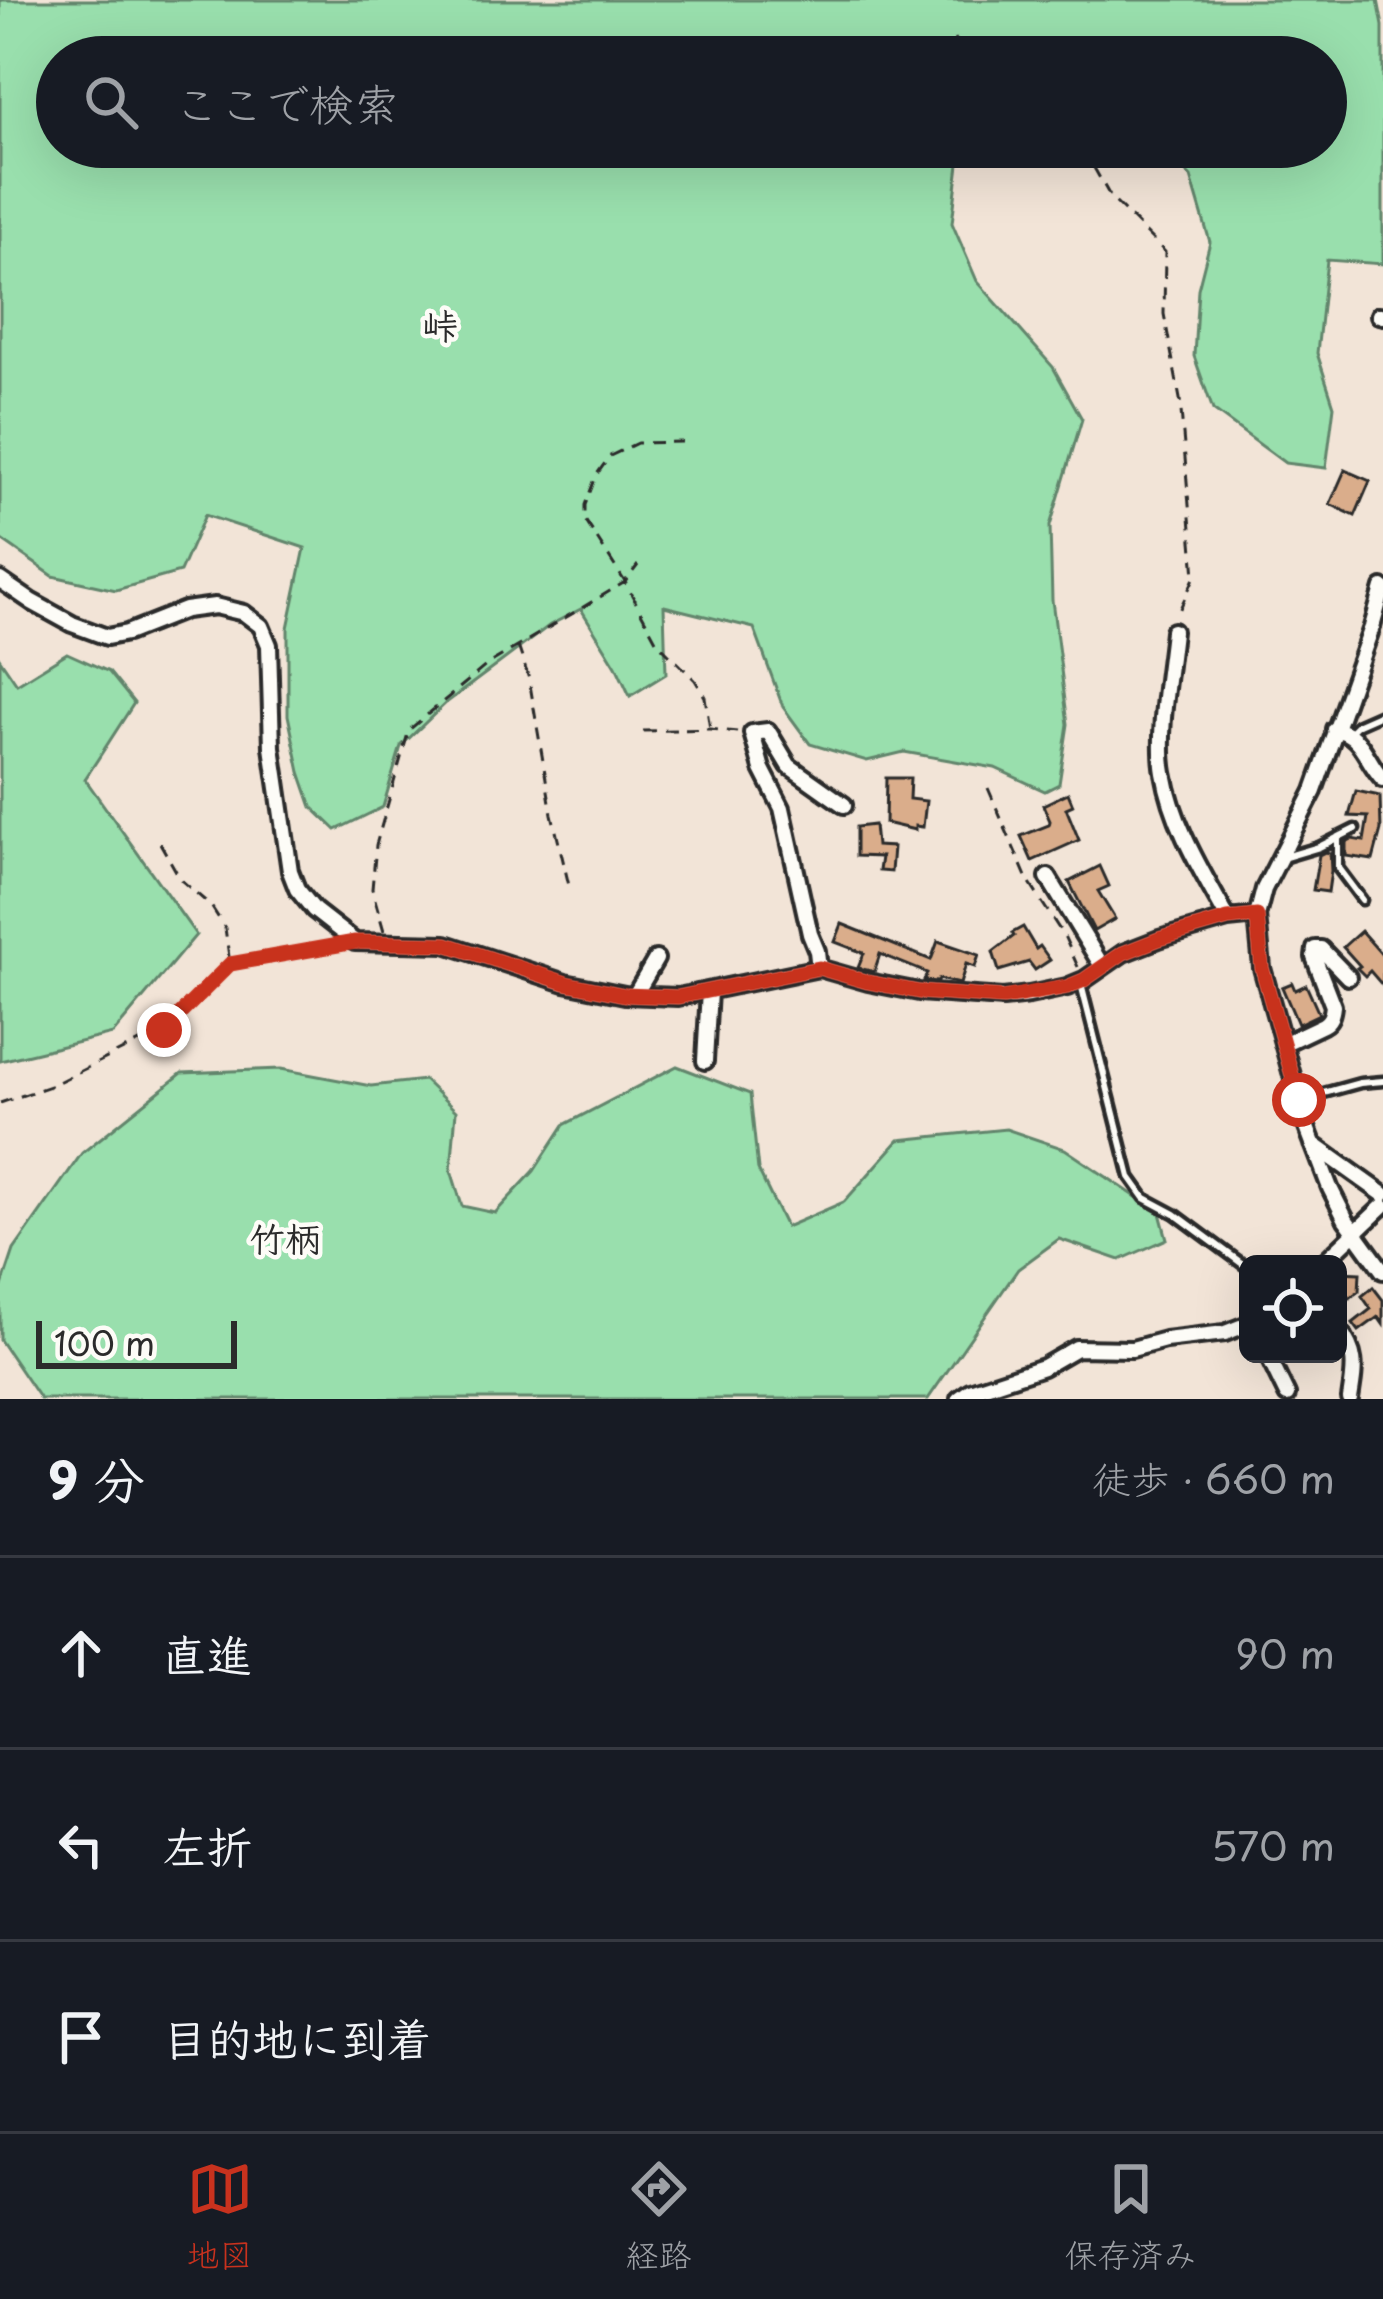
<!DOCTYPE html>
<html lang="ja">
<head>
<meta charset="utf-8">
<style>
	:root { --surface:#171b24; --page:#20242c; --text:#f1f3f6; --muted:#9ea1a6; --line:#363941; --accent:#c8321e }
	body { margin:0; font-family:"Playpen Sans","Klee One",sans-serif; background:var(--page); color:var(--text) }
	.controls { position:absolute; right:36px; bottom:36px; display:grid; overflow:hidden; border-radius:18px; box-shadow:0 12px 48px #0002 }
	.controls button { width:108px; height:108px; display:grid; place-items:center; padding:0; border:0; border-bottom:3px solid var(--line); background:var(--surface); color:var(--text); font:60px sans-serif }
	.scale { position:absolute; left:36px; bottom:30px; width:201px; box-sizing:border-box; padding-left:12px; border:6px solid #2b2b2b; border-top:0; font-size:33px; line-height:42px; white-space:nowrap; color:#2b2b2b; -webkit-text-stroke:9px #fdfcf7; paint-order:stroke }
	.stop { position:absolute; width:36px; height:36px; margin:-27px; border:9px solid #c8321e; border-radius:50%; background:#fff }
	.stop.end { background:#c8321e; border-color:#fff; box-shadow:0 3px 12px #0008 }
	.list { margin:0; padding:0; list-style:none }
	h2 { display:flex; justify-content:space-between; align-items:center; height:156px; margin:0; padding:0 48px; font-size:51px }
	h2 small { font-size:39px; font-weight:400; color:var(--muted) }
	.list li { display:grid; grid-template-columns:78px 1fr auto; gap:36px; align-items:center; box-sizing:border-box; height:192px; padding:0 48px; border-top:3px solid var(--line) }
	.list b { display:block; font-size:45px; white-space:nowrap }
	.list em { font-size:39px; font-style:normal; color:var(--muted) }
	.icon { flex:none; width:66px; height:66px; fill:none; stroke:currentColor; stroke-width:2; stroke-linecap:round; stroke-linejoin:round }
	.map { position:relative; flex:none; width:1383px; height:1399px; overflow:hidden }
	.search { position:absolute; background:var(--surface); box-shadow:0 12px 48px #0002; left:36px; right:36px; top:36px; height:132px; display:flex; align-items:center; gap:30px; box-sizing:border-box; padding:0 42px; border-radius:66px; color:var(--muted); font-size:45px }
	.sheet { height:732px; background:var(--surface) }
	nav { display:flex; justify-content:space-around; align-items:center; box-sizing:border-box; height:168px; border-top:3px solid var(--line); background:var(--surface); font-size:33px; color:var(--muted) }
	nav a { display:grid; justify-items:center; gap:6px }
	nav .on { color:var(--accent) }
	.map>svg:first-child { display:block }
	.green { fill:#99dfad; stroke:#62856c; stroke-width:3 }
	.building { fill:#daad8b; stroke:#2b2b2b; stroke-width:3 }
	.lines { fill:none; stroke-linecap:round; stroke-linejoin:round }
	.lane-casing { stroke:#2b2b2b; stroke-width:15 }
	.street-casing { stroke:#2b2b2b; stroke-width:22 }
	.path { stroke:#2b2b2b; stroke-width:3; stroke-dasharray:12 9; stroke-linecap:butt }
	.lane { stroke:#fdfcf7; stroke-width:6 }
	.street { stroke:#fdfcf7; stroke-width:14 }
	.route { stroke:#c8321e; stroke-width:15 }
	.labels { text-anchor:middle; stroke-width:9; stroke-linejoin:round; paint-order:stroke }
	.quarter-label { font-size:36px; font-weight:bold; fill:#2b2b2b; stroke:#fdfcf7 }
</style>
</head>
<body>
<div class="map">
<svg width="1383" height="1399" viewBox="0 0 1383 1399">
	<rect width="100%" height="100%" fill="#f2e4d7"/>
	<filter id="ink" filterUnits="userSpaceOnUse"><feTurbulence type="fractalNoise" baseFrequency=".00833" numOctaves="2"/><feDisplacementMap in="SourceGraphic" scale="24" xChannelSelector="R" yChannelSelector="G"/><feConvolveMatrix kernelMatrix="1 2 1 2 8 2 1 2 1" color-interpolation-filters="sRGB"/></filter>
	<g filter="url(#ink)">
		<path class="green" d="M0 0H1378L1383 26V264L1327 260 1317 353 1334 406 1326 468 1285 463 1213 410 1194 356 1198 289 1210 242 1191 177 1162 147H1326V57H57V147H961L952 223 977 281 1053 367 1082 419 1050 526 1052 600 1068 724 1059 784 1045 791 995 768 904 752 867 761 810 744 783 707 754 628 664 606 666 674 630 696 616 666 581 609 550 625 446 703 401 746 383 807 336 830 312 807 300 772 288 715V628L305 548 205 515 180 572 116 590 53 576 0 539Z
			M67 653 109 672 134 703 85 779 196 935 113 1034 0 1061V659L17 684Z
			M677 1066 750 1094 758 1170 786 1227 844 1202 899 1140 1006 1129 1065 1149 1160 1213 1167 1239 1120 1260 1059 1239 1018 1269 928 1399H40L0 1340V1292L14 1250 82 1153 182 1073 281 1069 371 1086 424 1080 456 1111 451 1170 462 1206 495 1213 534 1171 564 1125Z"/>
		<path class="building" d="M1345 470 1370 481 1355 516 1330 504Z
			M886 778H910L909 799 926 801 923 827 915 826V830L885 823Z
			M1356 791 1380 796 1381 830 1373 860 1346 856V842L1352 839 1364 841 1368 817 1349 816Z
			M1068 793 1073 805 1066 808 1079 840 1032 861 1021 836 1049 825 1050 821 1043 805Z
			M874 825 876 846 893 847 891 872 879 871 881 857 856 856V827Z
			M1325 852 1330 853 1331 871 1328 892 1313 890 1319 855Z
			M1100 866 1109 886 1098 891 1115 919 1094 931 1069 882Z
			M842 924 931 960 938 941 979 955 975 967 966 964 960 984 939 979 938 982 924 981 927 973 880 954 874 972 871 971 858 968 864 953 835 942Z
			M1023 927 1036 949 1040 946 1050 960 1035 970 1029 962 999 971 993 952 1014 936 1012 933Z
			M1361 931 1383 956V986L1370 971 1365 976 1357 968 1360 966 1343 947Z
			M1292 983 1295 990 1306 985 1319 1014 1298 1024 1282 987Z
			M1338 1272 1360 1273 1359 1291 1338 1307Z
			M1373 1287 1383 1300V1324L1378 1317 1359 1331 1353 1323 1371 1309 1362 1296Z"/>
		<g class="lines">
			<g class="lane-casing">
				<path id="lane" d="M1350 732 1358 724 1383 713
					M1338 837V868L1362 900
					M1282 858 1319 847 1355 829
					M1081 984 1130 1177 1145 1198 1175 1214 1248 1268
					M1302 1099 1360 1083 1383 1081"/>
			</g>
			<g class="street-casing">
				<path id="street" d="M1379 315 1383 316
					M0 580 32 602 72 624 107 637 127 633 185 610 215 606 244 613 261 626 269 645 272 747 290 871 297 889 314 910 355 942 446 944 565 983 625 995 678 997 819 968 868 982 919 992 1003 998 1029 995 1067 987 1084 980 1123 953 1159 939 1228 919 1257 916
					M1383 588 1372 627 1314 791 1264 889 1257 916 1262 968 1306 1125 1330 1188 1346 1220 1383 1271
					M1173 631C1169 673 1157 733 1164 773 1173 826 1203 873 1228 919
					M1334 729C1364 735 1364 759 1383 779
					M1048 877 1102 966
					M819 968 817 951 810 934 782 808 762 769 752 733 768 731 789 766 844 805
					M635 995 656 959
					M1283 1044 1323 1025C1330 1021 1332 1015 1333 1006L1314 957 1315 949H1321L1348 977
					M705 1061 709 991
					M1313 1144 1383 1194
					M1322 1264 1383 1206
					M1338 1328C1358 1354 1355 1367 1350 1399
					M1267 1354 1287 1395
					M959 1399 970 1391 1043 1367 1076 1348 1132 1349 1165 1340 1225 1333 1248 1324"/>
			</g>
			<path class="path" d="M955 39 961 57
				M1002 147 1009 162 1076 156 1093 166 1111 198 1165 252 1164 314 1180 399 1195 576 1177 615
				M682 442 637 443 610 456 597 474 585 505V520L625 582 657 642 695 680 705 697 710 729
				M518 646 529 679 552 814 570 890
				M643 731 710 729 737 732
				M988 788 1027 879 1065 938 1078 967
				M160 843 181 880 211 906 225 928 230 964 339 945
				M384 931 372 889 376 845 409 730 488 664 625 582 638 565
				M0 1103 50 1086 164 1030 230 964"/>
			<use href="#lane" class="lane"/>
			<use href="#street" class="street"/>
		</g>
	</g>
	<g class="lines" filter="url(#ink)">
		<path class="route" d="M164 1030 230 964 355 942 446 944 566 983 625 995 678 997 819 968 868 982 919 992 1003 998 1067 987 1084 980 1123 953 1159 939 1228 919 1257 916 1262 968 1299 1100"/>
	</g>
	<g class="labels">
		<g class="quarter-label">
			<text x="440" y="339">峠</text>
			<text x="285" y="1252">竹柄</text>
		</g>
	</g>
</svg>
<div class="controls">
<button><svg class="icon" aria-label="locate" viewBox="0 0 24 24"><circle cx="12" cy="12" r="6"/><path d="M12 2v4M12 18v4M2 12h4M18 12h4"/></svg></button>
</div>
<div class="scale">100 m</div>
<div class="stop" style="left:1299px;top:1100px"></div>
<div class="stop end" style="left:164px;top:1030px"></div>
<div class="search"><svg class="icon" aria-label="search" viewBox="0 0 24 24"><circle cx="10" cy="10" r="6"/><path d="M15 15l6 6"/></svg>ここで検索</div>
</div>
<section class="sheet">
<h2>9 分<small>徒歩 · 660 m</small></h2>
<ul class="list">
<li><svg class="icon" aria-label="ahead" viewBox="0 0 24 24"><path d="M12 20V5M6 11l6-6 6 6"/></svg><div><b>直進</b></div><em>90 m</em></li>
<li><svg class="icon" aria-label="left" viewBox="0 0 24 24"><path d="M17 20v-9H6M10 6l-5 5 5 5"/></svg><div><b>左折</b></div><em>570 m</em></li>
<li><svg class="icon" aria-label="arrive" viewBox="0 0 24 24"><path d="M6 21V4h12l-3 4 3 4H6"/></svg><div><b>目的地に到着</b></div></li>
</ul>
</section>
<nav>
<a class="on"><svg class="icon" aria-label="map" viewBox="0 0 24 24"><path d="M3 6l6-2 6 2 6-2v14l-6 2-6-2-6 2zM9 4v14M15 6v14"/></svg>地図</a>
<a><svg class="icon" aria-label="directions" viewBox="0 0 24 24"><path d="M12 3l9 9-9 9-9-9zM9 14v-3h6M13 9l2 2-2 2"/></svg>経路</a>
<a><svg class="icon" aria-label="saved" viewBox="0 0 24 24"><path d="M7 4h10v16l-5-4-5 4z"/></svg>保存済み</a>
</nav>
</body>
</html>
